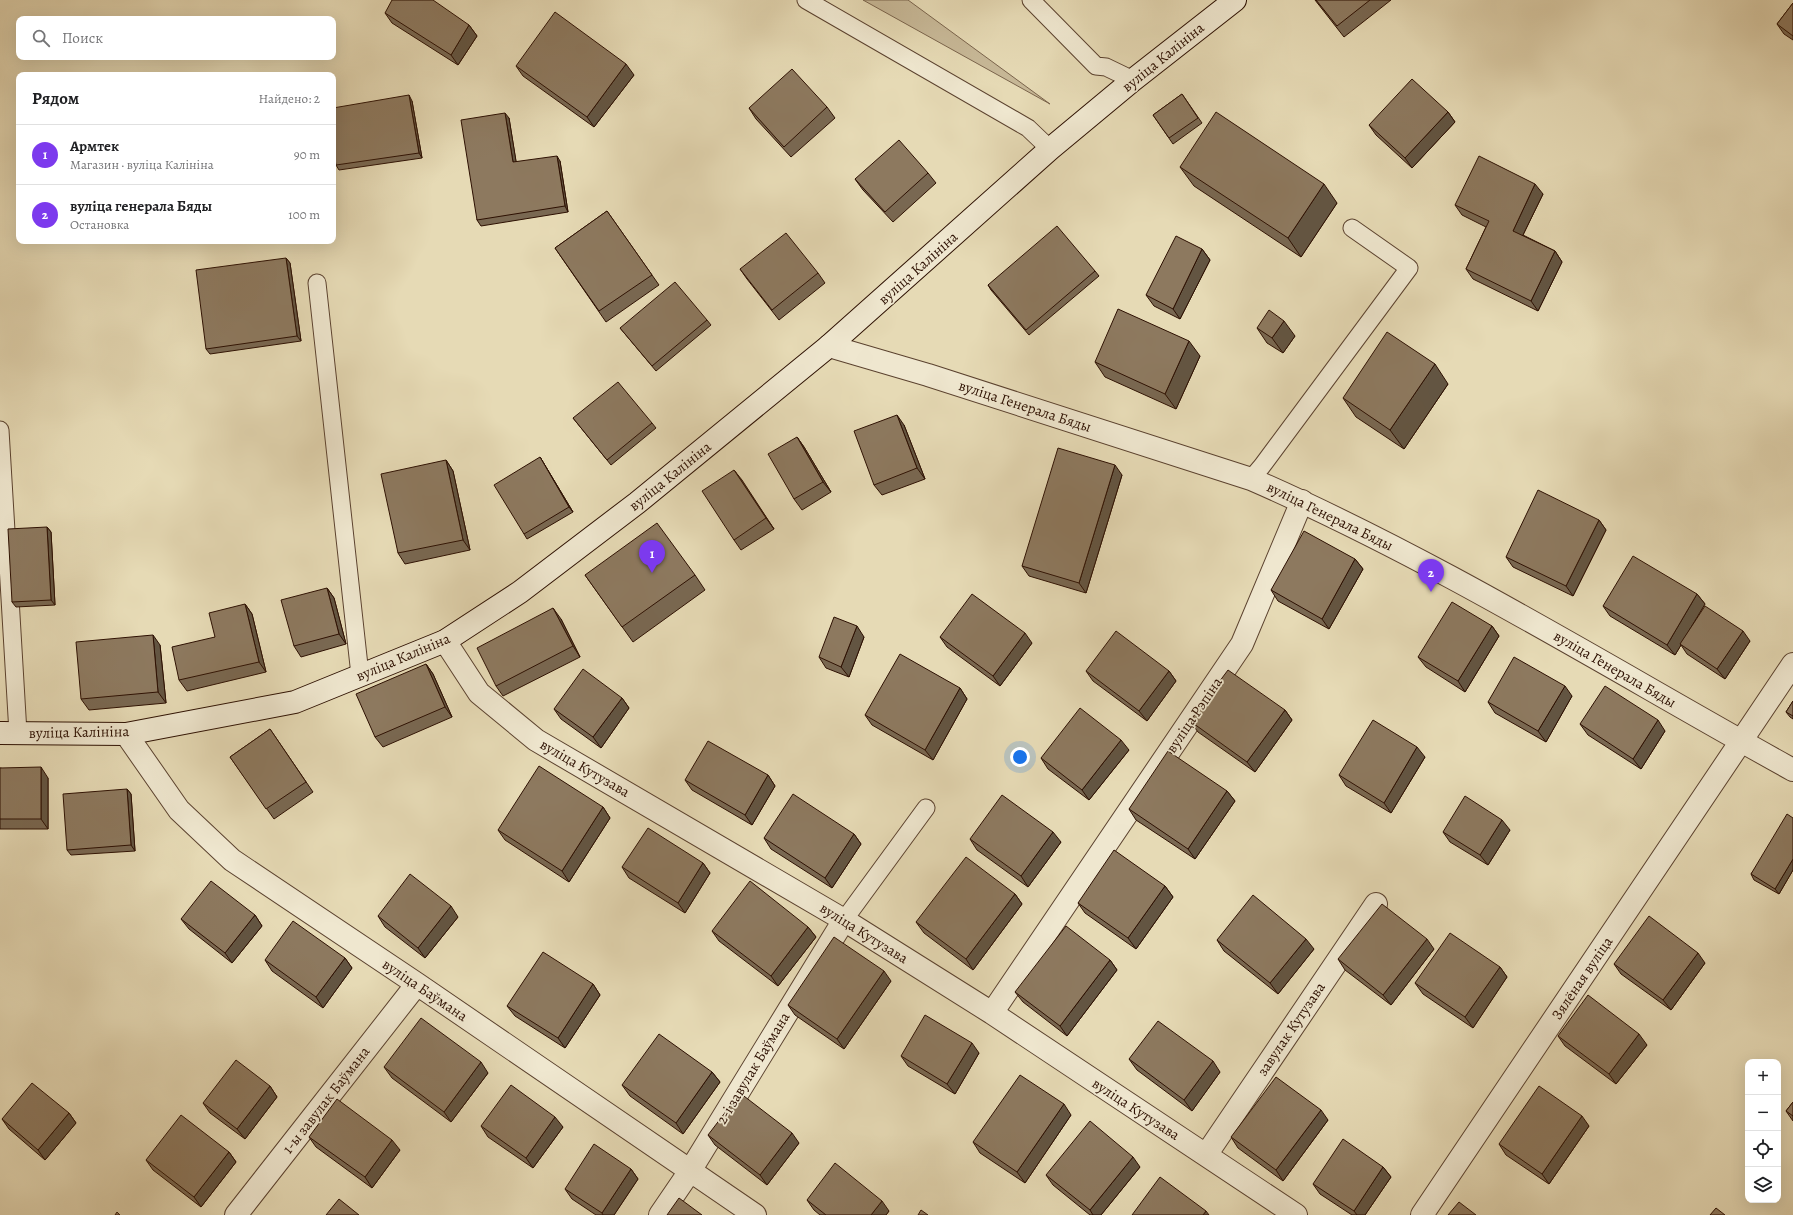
<!DOCTYPE html>
<html lang="ru">
<head>
<meta charset="utf-8">
<style>
	:root { --surface:#fff; --page:#f2f2f2; --text:#202124; --muted:#757577; --line:#e0e0e0; --accent:#7c3aed }
	body { margin:0; font-family:Alegreya,serif; background:var(--page); color:var(--text) }
	.controls { position:absolute; right:12px; bottom:12px; display:grid; overflow:hidden; border-radius:8px; box-shadow:0 4px 16px #0002 }
	.controls button { width:36px; height:36px; display:grid; place-items:center; padding:0; border:0; border-bottom:1px solid var(--line); background:var(--surface); color:var(--text); font:20px sans-serif }
	.you { position:absolute; left:1020px; top:757px; width:14px; height:14px; margin:-10px; border:3px solid #fff; border-radius:50%; background:#1a73e8; box-shadow:0 0 0 6px #1a73e833 }
	.badge { display:grid; place-items:center; width:26px; height:26px; border-radius:50%; background:var(--accent); color:#fff; font-size:13px; font-weight:700 }
	.pin { position:absolute; translate:-50% -33px; filter:drop-shadow(0 1px 2px #0008) }
	.pin::after { content:''; position:absolute; top:21px; width:14px; height:12px; background:inherit; clip-path:polygon(0 0,100% 0,50% 100%) }
	.list { margin:0; padding:0; list-style:none }
	h2 { display:flex; justify-content:space-between; align-items:center; height:52px; margin:0; padding:0 16px; font-size:17px }
	h2 small { font-size:13px; font-weight:400; color:var(--muted) }
	.list li { display:grid; grid-template-columns:26px 1fr auto; gap:12px; align-items:center; box-sizing:border-box; height:60px; padding:0 16px; border-top:1px solid var(--line) }
	.list b { display:block; font-size:15px; white-space:nowrap }
	.list p { margin:0; font-size:13px; white-space:nowrap; color:var(--muted) }
	.list em { font-size:13px; font-style:normal; color:var(--muted) }
	.icon { flex:none; width:22px; height:22px; fill:none; stroke:currentColor; stroke-width:2; stroke-linecap:round; stroke-linejoin:round }
	.map { position:relative; flex:none; width:1793px; height:1215px; overflow:hidden }
	.search { position:absolute; background:var(--surface); box-shadow:0 4px 16px #0002; left:16px; top:16px; width:320px; height:44px; display:flex; align-items:center; gap:10px; box-sizing:border-box; padding:0 14px; border-radius:8px; color:var(--muted); font-size:15px }
	.panel { position:absolute; background:var(--surface); box-shadow:0 4px 16px #0002; left:16px; top:72px; width:320px; height:172px; border-radius:8px }
	.map>svg:first-child { display:block }
	.green { fill:#c7b897; stroke:#7a644c }
	.lines { fill:none; stroke-linecap:round; stroke-linejoin:round }
	.service-casing { stroke:#5b422f; stroke-width:19 }
	.minor-casing { stroke:#5b422f; stroke-width:24 }
	.tertiary-casing { stroke:#5b422f; stroke-width:24 }
	.secondary-casing { stroke:#2d1002; stroke-width:24 }
	.service { stroke:#efe7cf; stroke-width:17 }
	.minor { stroke:#efe7cf; stroke-width:22 }
	.tertiary { stroke:#efe7cf; stroke-width:22 }
	.secondary { stroke:#efe7cf; stroke-width:22 }
	.wall { fill:#796852; stroke:#2d1002 }
	.shaded-wall { fill:#635542; stroke:#2d1002 }
	.building { fill:#8d795f; stroke:#2d1002 }
	.labels { text-anchor:middle; stroke-width:3.5; stroke-linejoin:round; paint-order:stroke }
	.street-label { font-size:15px; fill:#2d1002; stroke:#efe7cf }
</style>
</head>
<body>
<div class="map">
<svg width="1793" height="1215" viewBox="0 0 1793 1215">
	<rect width="100%" height="100%" fill="#e6dab5"/>
	<filter id="stains"><feTurbulence type="fractalNoise" baseFrequency=".005" numOctaves="4"/><feColorMatrix values="0 0 0 0 .2 0 0 0 0 .09 0 0 0 0 .02 0 0 0 .5 -.17"/></filter>
	<radialGradient id="worn" r=".72"><stop offset=".6" stop-color="#630" stop-opacity="0"/><stop offset="1" stop-color="#630" stop-opacity=".3"/></radialGradient>
	<path class="green" d="M863 0H908L1050 104Z"/>
	<g class="lines">
		<g class="service-casing">
			<path id="service" d="M806 0 1028 128 1050 149
				M1031 0 1096 66 1106 67 1133 80
				M317 283 360 675
				M0 430 18 733
				M1251 479 1262 466 1409 268 1352 228
				M844 920 926 808"/>
		</g>
		<g class="minor-casing">
			<path id="minor" d="M445 641 479 693 536 740 844 920 992 1013 1296 1215
				M126 734 179 810 232 860 417 984 755 1215
				M992 1013 1242 644 1302 501
				M1206 1155 1376 904
				M236 1215 417 984
				M660 1215 690 1171 844 920
				M1422 1215 1793 664"/>
		</g>
		<g class="tertiary-casing">
			<path id="tertiary" d="M829 346 928 375 1251 479C1439 561 1614 671 1793 770"/>
		</g>
		<g class="secondary-casing">
			<path id="secondary" d="M0 733 126 734 295 702 445 641 520 592 637 503 829 346 1050 149 1133 80 1235 0"/>
		</g>
		<use href="#service" class="service"/>
		<use href="#minor" class="minor"/>
		<use href="#tertiary" class="tertiary"/>
		<use href="#secondary" class="secondary"/>
	</g>
	<path class="wall" d="M1315 0H1391L1344 37Z
		M1793 3V40L1784 34 1777 24Z
		M385 13 469 25 477 36 458 65 392 23Z
		M516 66 634 75 594 127 523 76Z
		M1182 94 1202 123 1173 144 1153 115Z
		M412 101 422 158 339 170 336 165Z
		M827 107 835 118 791 157 756 119 749 108Z
		M1448 112 1455 122 1412 168 1376 135 1369 125Z
		M509 118 516 162 560 161 568 212 481 226 477 220Z
		M1180 167 1337 203 1301 257 1194 186Z
		M928 173 936 183 893 222 863 190 855 179Z
		M1543 194 1523 235 1555 251 1562 262 1538 311 1473 279 1466 269 1486 227 1462 215 1455 205Z
		M607 211 659 285 606 322 555 248Z
		M1202 249 1210 260 1180 319 1154 306 1146 295Z
		M286 258 290 263 301 341 210 354 206 349Z
		M740 269 818 273 825 283 779 320 747 279Z
		M1095 271 1099 276 1029 335 991 290 988 285Z
		M707 320 711 325 656 371 620 328Z
		M1257 328 1295 336 1283 353 1267 343Z
		M1200 356 1176 409 1105 377 1095 362Z
		M1448 384 1404 449 1356 417 1343 398Z
		M573 418 652 423 656 428 611 465Z
		M904 425 925 479 882 495 874 485Z
		M797 437 804 447 831 492 802 510 794 499Z
		M540 457 573 512 527 539 524 534Z
		M446 460 453 471 470 550 405 564 398 553Z
		M734 470 774 529 741 550 734 540Z
		M1122 475 1086 593 1029 576 1022 566Z
		M1599 520 1606 530 1573 596 1513 567 1506 557Z
		M47 527 51 532 55 605 16 607 12 602Z
		M1355 559 1363 569 1329 629 1278 601 1271 590Z
		M585 575H695L705 590 633 642Z
		M327 588 334 598 346 644 301 657 294 646Z
		M1697 594 1705 604 1695 620 1750 641 1725 679 1687 654 1681 645 1675 655 1610 616 1603 606Z
		M245 604 252 614 266 672 187 691 179 680 215 637Z
		M561 619 580 657 503 696 496 686Z
		M1492 626 1499 636 1465 692 1426 667 1418 657Z
		M864 637 849 677 826 668 819 657Z
		M940 637 1032 643 1000 686 947 647Z
		M160 645 166 703 89 710 81 699Z
		M426 664 433 674 452 717 383 747 375 737Z
		M1086 671H1169L1176 681 1147 721 1093 681Z
		M960 688 967 699 933 760 872 725 865 715Z
		M1572 696 1546 742 1495 713 1488 702Z
		M622 698 629 708 601 748 561 719 554 709Z
		M1793 701V719L1790 717 1786 712Z
		M1285 710 1292 720 1255 772 1198 732 1190 721Z
		M1580 724 1665 731 1641 769 1588 735Z
		M270 729 313 792 274 819 230 757Z
		M1129 750 1089 800 1048 769 1041 758Z
		M1425 757 1391 813 1346 786 1339 775Z
		M0 768 48 778V829H0Z
		M768 775 775 786 752 825 692 790 685 780Z
		M127 789 131 794 135 851 71 855 67 850Z
		M1227 791 1235 801 1195 859 1136 820 1129 809Z
		M603 807 610 818 569 882 505 840 498 830Z
		M1793 818V870L1779 894 1754 880 1751 874Z
		M1510 830 1488 865 1450 842 1443 832Z
		M854 834 861 844 832 888 771 849 764 838Z
		M970 839 1061 842 1028 887 977 850Z
		M703 863 710 873 685 913 629 878 622 867Z
		M1165 886 1173 897 1136 949 1085 913 1078 903Z
		M1015 894 1022 904 973 970 924 933 916 922Z
		M255 915 262 926 232 963 189 929 181 919Z
		M378 916 458 917 425 958 385 927Z
		M808 927 816 937 778 986 719 941 712 931Z
		M1217 940 1314 949 1278 994 1224 951Z
		M1434 949 1391 1005 1345 970 1338 959Z
		M345 958 352 968 323 1008 272 971 265 960Z
		M1110 960 1117 970 1067 1036 1023 1002 1015 992Z
		M1705 963 1671 1010 1621 974 1614 964Z
		M1500 967 1507 977 1473 1028 1423 994 1415 983Z
		M891 981 844 1049 795 1015 788 1005Z
		M593 984 600 995 565 1048 515 1016 507 1006Z
		M1558 1036 1647 1045 1616 1084 1565 1046Z
		M979 1053 955 1094 908 1066 901 1056Z
		M1129 1059 1220 1072 1192 1111 1137 1070Z
		M384 1067 488 1073 451 1122 392 1078Z
		M712 1072 720 1082 683 1134 630 1096 622 1085Z
		M270 1086 277 1097 245 1139 210 1113 203 1103Z
		M1793 1102V1121L1786 1111Z
		M69 1113 76 1123 45 1160 9 1129 2 1119Z
		M1071 1115 1025 1183 980 1153 973 1142Z
		M1328 1120 1283 1181 1238 1148 1231 1137Z
		M481 1126 563 1127 533 1168 488 1137Z
		M1589 1126 1549 1184 1506 1155 1499 1144Z
		M708 1135 799 1143 767 1185 715 1145Z
		M309 1137 400 1150 372 1188 316 1147Z
		M229 1152 236 1162 201 1207 153 1170 146 1160Z
		M1140 1167 1101 1215H1090L1053 1185 1046 1175Z
		M1383 1167 1391 1177 1365 1215H1352L1320 1194 1313 1184Z
		M631 1169 638 1179 614 1215H596L572 1199 565 1189Z
		M807 1200 889 1211 886 1215H820L814 1210Z"/>
	<path class="shaded-wall" d="M469 25 477 36 458 65 451 55Z
		M626 64 634 75 594 127 587 117Z
		M409 95 412 101 422 158 419 153Z
		M1448 112 1455 122 1412 168 1405 158Z
		M505 113 509 118 517 167 513 162Z
		M557 156 560 161 568 212 565 206Z
		M1324 184 1337 203 1301 257 1288 238Z
		M1535 184 1543 194 1520 241 1513 231Z
		M1202 249 1210 260 1180 319 1173 309Z
		M1555 251 1562 262 1538 311 1531 301Z
		M286 258 290 263 301 341 297 336Z
		M1284 321 1295 336 1283 353 1272 338Z
		M1189 341 1200 356 1176 409 1165 394Z
		M1435 364 1448 384 1404 449 1390 430Z
		M897 415 904 425 925 479 917 468Z
		M797 437 804 447 831 492 823 482Z
		M540 457 573 512 569 507Z
		M446 460 453 471 470 550 463 540Z
		M1115 465 1122 475 1086 593 1079 583Z
		M734 470 742 480 774 529 766 518Z
		M1599 520 1606 530 1573 596 1566 586Z
		M47 527 51 532 55 605 51 600Z
		M1355 559 1363 569 1329 629 1322 619Z
		M327 588 334 598 346 644 339 634Z
		M1697 594 1705 604 1681 644H1680L1681 645 1675 655 1667 645Z
		M245 604 252 614 266 672 259 662Z
		M553 608 561 619 580 657 573 646Z
		M857 626 864 637 849 677 841 667Z
		M1492 626 1499 636 1465 692 1458 681Z
		M1743 631 1750 641 1725 679 1717 669Z
		M1025 633 1032 643 1000 686 993 676Z
		M153 635 160 645 166 703 158 692Z
		M426 664 433 674 452 717 445 707Z
		M1169 671 1176 681 1147 721 1139 711Z
		M1565 686 1572 696 1546 742 1538 731Z
		M960 688 967 699 933 760 925 750Z
		M622 698 629 708 601 748 593 737Z
		M1285 710 1292 720 1255 772 1247 762Z
		M1658 720 1665 731 1641 769 1633 759Z
		M1121 740 1129 750 1089 800 1082 790Z
		M1417 747 1425 757 1391 813 1384 803Z
		M41 767 48 778V829L41 819Z
		M768 775 775 786 752 825 745 815Z
		M127 789 131 794 135 851 131 845Z
		M1227 791 1235 801 1195 859 1188 849Z
		M603 807 610 818 569 882 562 871Z
		M1502 820 1510 830 1488 865 1480 855Z
		M1053 832 1061 842 1028 887 1021 876Z
		M854 834 861 844 832 888 825 878Z
		M1793 859V870L1779 894 1775 889Z
		M703 863 710 873 685 913 678 903Z
		M1165 886 1173 897 1136 949 1128 938Z
		M1015 894 1022 904 973 970 966 959Z
		M451 906 458 917 425 958 418 948Z
		M255 915 262 926 232 963 225 953Z
		M808 927 816 937 778 986 771 976Z
		M1306 939 1314 949 1278 994 1270 983Z
		M1427 939 1434 949 1391 1005 1383 995Z
		M1698 953 1705 963 1671 1010 1663 1000Z
		M345 958 352 968 323 1008 316 997Z
		M1110 960 1117 970 1067 1036 1060 1026Z
		M1500 967 1507 977 1473 1028 1465 1017Z
		M884 971 891 981 844 1049 837 1039Z
		M593 984 600 995 565 1048 558 1038Z
		M1639 1034 1647 1045 1616 1084 1609 1074Z
		M972 1043 979 1053 955 1094 947 1084Z
		M1213 1061 1220 1072 1192 1111 1184 1100Z
		M481 1062 488 1073 451 1122 444 1112Z
		M712 1072 720 1082 683 1134 676 1123Z
		M270 1086 277 1097 245 1139 237 1129Z
		M1064 1104 1071 1115 1025 1183 1017 1172Z
		M1321 1110 1328 1120 1283 1181 1276 1170Z
		M69 1113 76 1123 45 1160 38 1150Z
		M1582 1116 1589 1126 1549 1184 1542 1174Z
		M555 1117 563 1127 533 1168 526 1158Z
		M792 1133 799 1143 767 1185 760 1175Z
		M392 1140 400 1150 372 1188 365 1177Z
		M229 1152 236 1162 201 1207 194 1197Z
		M1133 1157 1140 1167 1101 1215H1093L1090 1210Z
		M1383 1167 1391 1177 1365 1215H1357L1354 1211Z
		M631 1169 638 1179 614 1215H603L602 1213Z
		M882 1201 889 1211 886 1215H871Z
		M1206 1211 1209 1215H1203Z"/>
	<path class="building" d="M392 0H433L469 25 451 55 385 13Z
		M1316 0H1370L1337 26Z
		M1793 3V36L1777 24Z
		M555 12 626 64 587 117 516 66Z
		M792 69 827 107 784 147 749 108Z
		M1412 79 1448 112 1405 158 1369 125Z
		M1182 94 1198 118 1169 138 1153 115Z
		M409 95 419 153 336 165 333 148V108Z
		M1216 112 1324 184 1288 238 1180 167Z
		M505 113 513 162 557 156 565 206 477 220 461 120Z
		M899 140 928 173 885 212 855 179Z
		M1479 156 1535 184 1513 231 1555 251 1531 301 1466 269 1489 221 1455 205Z
		M607 211 652 275 599 311 555 248Z
		M1057 226 1095 271 1026 330 988 285Z
		M786 233 818 273 772 310 740 269Z
		M1176 236 1202 249 1173 309 1146 295Z
		M286 258 297 336 206 349 196 270Z
		M675 282 707 320 652 366 620 328Z
		M1118 309 1189 341 1165 394 1095 362Z
		M1269 310 1284 321 1272 338 1257 328Z
		M1387 332 1435 364 1390 430 1343 398Z
		M618 382 652 423 607 460 573 418Z
		M897 415 917 468 874 485 854 431Z
		M797 437 823 482 794 499 768 454Z
		M1058 448 1115 465 1079 583 1022 566Z
		M540 457 569 507 524 534 494 485Z
		M446 460 463 540 398 553 381 474Z
		M734 470 766 518 734 540 702 491Z
		M1538 490 1599 520 1566 586 1506 557Z
		M657 523 695 575 622 627 585 575Z
		M47 527 51 600 12 602 8 529Z
		M1304 531 1355 559 1322 619 1271 590Z
		M1633 556 1697 594 1667 645 1603 606Z
		M327 588 339 634 294 646 281 600Z
		M972 594 1025 633 993 676 940 637Z
		M1452 602 1492 626 1458 681 1418 657Z
		M245 604 259 662 179 680 172 647 215 637 209 613Z
		M1705 606 1743 631 1717 669 1680 644Z
		M553 608 573 646 496 686 477 648Z
		M834 617 857 626 841 667 819 657Z
		M1116 631 1169 671 1139 711 1086 671Z
		M153 635 158 692 81 699 76 642Z
		M900 654 960 688 925 750 865 715Z
		M1514 657 1565 686 1538 731 1488 702Z
		M426 664 445 707 375 737 356 694Z
		M583 669 622 698 593 737 554 709Z
		M1228 670 1285 710 1247 762 1190 721Z
		M1605 686 1658 720 1633 759 1580 724Z
		M1793 701V716L1786 712Z
		M1080 708 1121 740 1082 790 1041 758Z
		M1373 720 1417 747 1384 803 1339 775Z
		M270 729 306 782 266 809 230 757Z
		M708 741 768 775 745 815 685 780Z
		M1168 751 1227 791 1188 849 1129 809Z
		M539 766 603 807 562 871 498 830Z
		M41 767V819H0V768Z
		M127 789 131 845 67 850 63 794Z
		M793 794 854 834 825 878 764 838Z
		M1002 795 1053 832 1021 876 970 839Z
		M1465 796 1502 820 1480 855 1443 832Z
		M1787 814 1793 818V859L1775 889 1751 874Z
		M648 828 703 863 678 903 622 867Z
		M1114 850 1165 886 1128 938 1078 903Z
		M966 857 1015 894 966 959 916 922Z
		M410 874 451 906 418 948 378 916Z
		M211 881 255 915 225 953 181 919Z
		M750 881 808 927 771 976 712 931Z
		M1253 895 1306 939 1270 983 1217 940Z
		M1382 904 1427 939 1383 995 1338 959Z
		M1649 916 1698 953 1663 1000 1614 964Z
		M293 921 345 958 316 997 265 960Z
		M1066 926 1110 960 1060 1026 1015 992Z
		M1450 933 1500 967 1465 1017 1415 983Z
		M834 937 884 971 837 1039 788 1005Z
		M543 952 593 984 558 1038 507 1006Z
		M1588 995 1639 1034 1609 1074 1558 1036Z
		M925 1015 972 1043 947 1084 901 1056Z
		M421 1018 481 1062 444 1112 384 1067Z
		M1158 1021 1213 1061 1184 1100 1129 1059Z
		M659 1034 712 1072 676 1123 622 1085Z
		M236 1060 270 1086 237 1129 203 1103Z
		M1020 1075 1064 1104 1017 1172 973 1142Z
		M1276 1077 1321 1110 1276 1170 1231 1137Z
		M32 1083 69 1113 38 1150 2 1119Z
		M511 1085 555 1117 526 1158 481 1126Z
		M1539 1086 1582 1116 1542 1174 1499 1144Z
		M740 1093 792 1133 760 1175 708 1135Z
		M337 1099 392 1140 365 1177 309 1137Z
		M1793 1102V1116L1786 1111Z
		M181 1115 229 1152 194 1197 146 1160Z
		M1090 1121 1133 1157 1090 1210 1046 1175Z
		M1343 1139 1383 1167 1354 1211 1313 1184Z
		M594 1144 631 1169 602 1213 565 1189Z
		M835 1163 882 1201 871 1215H826L807 1200Z
		M1160 1177 1206 1211 1203 1215H1132Z
		M679 1198 702 1215H667Z
		M339 1199 359 1215H326Z
		M1459 1202 1476 1215H1448Z
		M1716 1208 1725 1215H1710Z
		M921 1210 928 1215H918Z
		M117 1212 120 1215H115Z"/>
	<g class="labels">
		<g class="street-label">
			<text transform="translate(1163 57) rotate(-39)" y="5">вуліца Калініна</text>
			<text transform="translate(918 268) rotate(-42)" y="5">вуліца Калініна</text>
			<text transform="translate(1025 406) rotate(18)" y="5">вуліца Генерала Бяды</text>
			<text transform="translate(670 476) rotate(-39)" y="5">вуліца Калініна</text>
			<text transform="translate(1330 516) rotate(26)" y="5">вуліца Генерала Бяды</text>
			<text transform="translate(403 657) rotate(-23)" y="5">вуліца Калініна</text>
			<text transform="translate(1615 669) rotate(30)" y="5">вуліца Генерала Бяды</text>
			<text transform="translate(1194 715) rotate(-56)" y="5">вуліца Рэпіна</text>
			<text transform="translate(79 732) rotate(-1)" y="5">вуліца Калініна</text>
			<text transform="translate(585 768) rotate(30)" y="5">вуліца Кутузава</text>
			<text transform="translate(864 933) rotate(32)" y="5">вуліца Кутузава</text>
			<text transform="translate(1582 978) rotate(-56)" y="5">Зялёная вуліца</text>
			<text transform="translate(425 990) rotate(34)" y="5">вуліца Баўмана</text>
			<text transform="translate(1291 1029) rotate(-56)" y="5">завулак Кутузава</text>
			<text transform="translate(753 1068) rotate(-59)" y="5">2-і завулак Баўмана</text>
			<text transform="translate(326 1100) rotate(-52)" y="5">1-ы завулак Баўмана</text>
			<text transform="translate(1136 1109) rotate(33)" y="5">вуліца Кутузава</text>
		</g>
	</g>
	<rect width="100%" height="100%" filter="url(#stains)"/>
	<rect width="100%" height="100%" fill="url(#worn)"/>
</svg>
<div class="controls">
<button>+</button>
<button>−</button>
<button><svg class="icon" aria-label="locate" viewBox="0 0 24 24"><circle cx="12" cy="12" r="6"/><path d="M12 2v4M12 18v4M2 12h4M18 12h4"/></svg></button>
<button><svg class="icon" aria-label="layers" viewBox="0 0 24 24"><path d="M12 4l9 5-9 5-9-5zM3 14l9 5 9-5"/></svg></button>
</div>
<div class="you"></div>
<div class="pin badge" style="left:652px;top:573px">1</div>
<div class="pin badge" style="left:1431px;top:592px">2</div>
<div class="search"><svg class="icon" aria-label="search" viewBox="0 0 24 24"><circle cx="10" cy="10" r="6"/><path d="M15 15l6 6"/></svg>Поиск</div>
<section class="panel">
<h2>Рядом<small>Найдено: 2</small></h2>
<ul class="list">
<li><span class="badge">1</span><div><b>Армтек</b><p>Магазин · вуліца Калініна</p></div><em>90 m</em></li>
<li><span class="badge">2</span><div><b>вуліца генерала Бяды</b><p>Остановка</p></div><em>100 m</em></li>
</ul>
</section>
</div>
</body>
</html>
